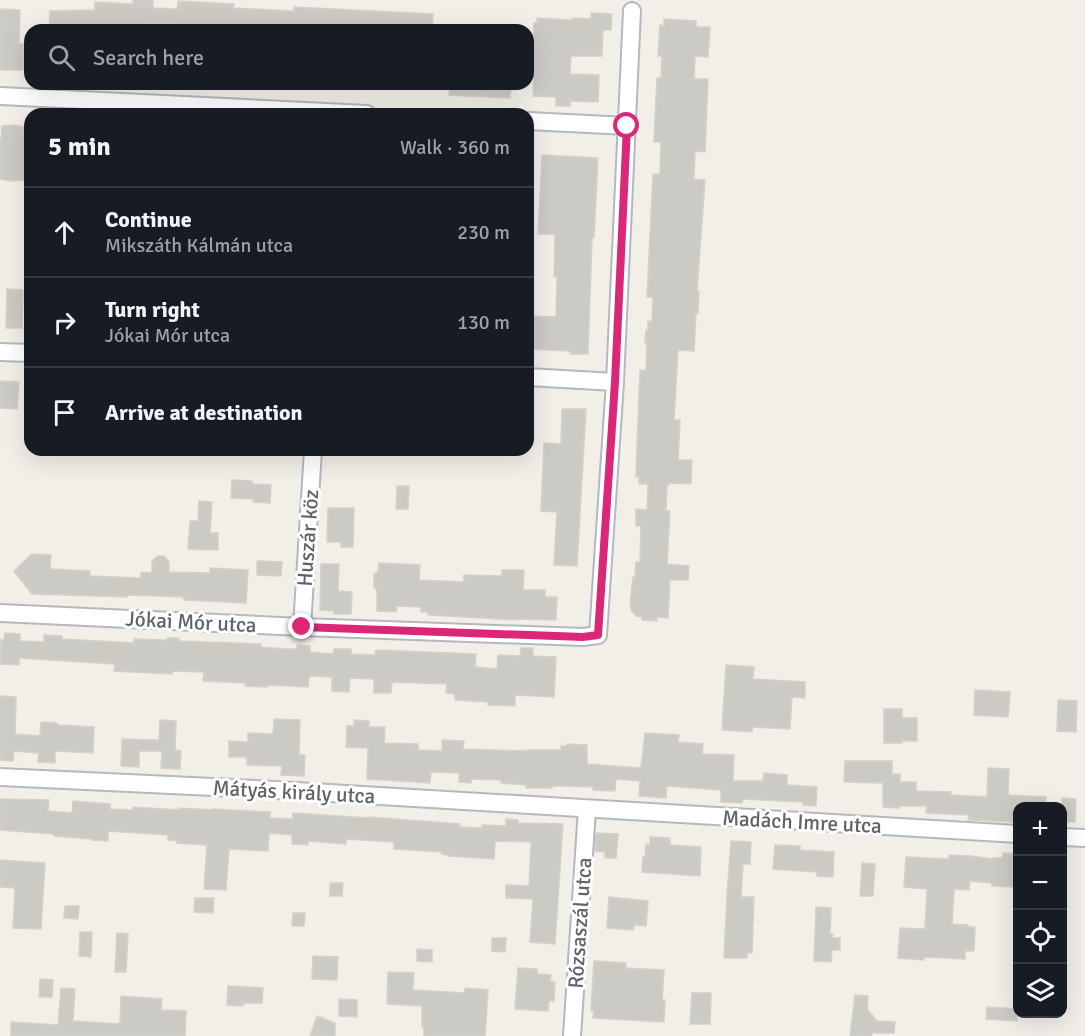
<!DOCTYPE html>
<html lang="en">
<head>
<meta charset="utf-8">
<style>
	:root { --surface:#171b24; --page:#242831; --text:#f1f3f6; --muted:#9ea1a6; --line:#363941 }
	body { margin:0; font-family:Signika,sans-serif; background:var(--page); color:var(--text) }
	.controls { position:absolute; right:18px; bottom:18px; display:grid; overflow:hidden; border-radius:12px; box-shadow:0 6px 24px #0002 }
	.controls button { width:54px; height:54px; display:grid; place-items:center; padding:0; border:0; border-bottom:2px solid var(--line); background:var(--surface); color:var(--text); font:30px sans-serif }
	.stop { position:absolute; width:18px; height:18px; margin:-14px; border:4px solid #db2777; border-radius:50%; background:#fff }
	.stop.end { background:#db2777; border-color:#fff; box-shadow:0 2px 6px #0008 }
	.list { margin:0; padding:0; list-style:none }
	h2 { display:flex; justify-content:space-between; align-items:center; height:78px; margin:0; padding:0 24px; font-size:26px }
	h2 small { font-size:20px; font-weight:400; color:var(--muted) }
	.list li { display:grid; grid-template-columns:39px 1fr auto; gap:18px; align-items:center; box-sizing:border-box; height:90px; padding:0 24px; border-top:2px solid var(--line) }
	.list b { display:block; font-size:22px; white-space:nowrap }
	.list p { margin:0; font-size:20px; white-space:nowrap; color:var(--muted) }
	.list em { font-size:20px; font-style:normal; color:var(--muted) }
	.icon { flex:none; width:33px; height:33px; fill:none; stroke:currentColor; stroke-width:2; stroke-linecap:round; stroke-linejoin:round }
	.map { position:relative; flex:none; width:1085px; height:1036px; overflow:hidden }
	.search { position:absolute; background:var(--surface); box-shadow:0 6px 24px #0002; left:24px; top:24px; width:510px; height:66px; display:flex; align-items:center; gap:15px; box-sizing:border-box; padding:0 21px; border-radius:18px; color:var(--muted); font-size:22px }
	.panel { position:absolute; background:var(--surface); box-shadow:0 6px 24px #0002; left:24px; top:108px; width:510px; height:348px; border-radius:18px }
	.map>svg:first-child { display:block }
	.building { fill:#cccac5; stroke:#d6d1c6; stroke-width:1.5 }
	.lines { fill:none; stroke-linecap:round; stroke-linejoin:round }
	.minor-casing { stroke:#b5b8bc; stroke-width:20 }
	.minor { stroke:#fff; stroke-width:16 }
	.route { stroke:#db2777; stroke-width:8 }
	.labels { text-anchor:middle; stroke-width:6; stroke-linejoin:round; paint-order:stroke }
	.street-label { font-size:21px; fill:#5f6368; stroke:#fff }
</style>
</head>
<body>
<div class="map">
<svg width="1085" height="1036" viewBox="0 0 1085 1036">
	<rect width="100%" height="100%" fill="#f1efe8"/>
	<path class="building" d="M133 0H153V8L177 9 178 1 234 4 233 8 294 11V7L433 14 432 30H173L174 24 150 23V30H49L50 11 95 10V2L133 4Z
		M0 9 20 10 19 44H24L23 70H0Z
		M591 13 612 14 611 30H603L602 56H571L570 74 599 75 598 102 570 101V106H556V97L533 96 534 73H532L534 23H537V18L572 20V18L591 19Z
		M664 19 696 21V27H710L708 57 695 56 694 79H708L705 152 695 151 694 179 705 180 697 291H699L698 313H696L694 351 678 350 674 420H680L678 460H692L691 484 669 483V485H667L666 511H670L667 564 689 566 688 580H670L668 618 657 617V621L642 620V617L636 616 631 610V605H630L633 577H635L636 562H640L641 526H636V509L647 510 648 484H639V477H636L637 445 640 370 646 371 647 344H645L646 330 648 331V321L652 322 653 297H647L653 174H660L661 142H654L657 78H661L662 56H658L660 25 664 26Z
		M450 84H511L510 98 449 95Z
		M13 125 24 127V140H26L24 180 10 181 0 179V139H1L2 126Z
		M542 155 598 158 594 238H592L588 354H570V351L528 349V316L556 317 557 277H554L555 234H538Z
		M7 289 23 290 22 328H6Z
		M0 381 19 382 17 409 0 408Z
		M562 409H586L577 566 554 565 557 512 541 511 544 443 561 444Z
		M232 480 252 481V484L271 485 270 503 253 502V499L231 498Z
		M397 486H409L408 509H396Z
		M199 501 212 502 210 533H218V550L188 549 190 521H198Z
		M328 508H354L353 547H341V542H327Z
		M32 554 51 555 50 569 90 571V576L141 578V572L152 573V561L158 556H164L169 562V572L210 573V568L248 570 246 603 184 600V597L127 595V597L32 594 14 571Z
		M257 561 282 562 281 576 257 575Z
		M379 563 420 565 419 580 464 582V575L502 576V570H524L523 590H545V597H557L556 620 517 619V620L428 615V612H421V607L397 606 396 612 377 611V591L374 587V574L378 571Z
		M321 564H339L338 591 352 592 351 614H334V611L320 610Z
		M5 633 20 634V641L44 642V635L62 636V639L134 643V639L167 640V638H179V641L261 644V647L286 649H297V645L310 646V652L333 654 334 649H351V654L375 655 376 650 476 654 475 667 497 669 498 655 520 656 521 648H533V656L556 657 554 697 515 695V706L488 705V702L455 700V694L446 693 447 684 392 682 391 693H374V679L350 678 349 692 332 691V677L309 676 308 687 267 685V687L245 686V683L203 681 204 672 172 671V674L114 671 115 664 19 658V665L0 664 1 640H4Z
		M726 665 754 667 753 679 805 682V698L792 697 790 729 752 727V732L722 730Z
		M975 690 1010 692 1008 717 974 715Z
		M0 696 16 697 15 734 40 736 41 722 57 723V725L94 727 93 753 55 751V763L38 762 39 753 14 751 13 761 0 760Z
		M1058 700 1077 701 1076 732 1057 731Z
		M884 709H902V718H917V741H902V743H884Z
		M274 719 300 720 299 755H305L304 776 281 775 282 766 247 765V757H229V741L248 742V733L273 734Z
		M160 720 176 721 175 750 181 751 180 769 161 768 162 751H139V767L121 766 122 739 159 740Z
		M354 720 369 721V727H385L384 743 418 744V750L442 751V740L464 741 463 749 527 751V750H561V746H567V744L587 745V764L641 768 645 733 679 735 678 742 703 744 702 754 734 755 733 781H763L764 773 787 775V785L817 787 816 806 803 805V802L743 799 742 803 721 802V790L667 786 666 798 639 796 640 781 616 779 615 791 593 790V787L566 786H552V788H526V785L501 783V780L471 779V783L459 782V773L431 772 430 783 367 779 368 748 346 747 347 726H354Z
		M845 761H892V774H900V782H916V791L951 792V795L987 797 988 768 1009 769 1008 795 1046 797V807H1017V822L968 820 969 815 926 813 927 806H899V808L883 807V783L844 782Z
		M1062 798 1076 799 1075 822H1062Z
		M0 799 49 800 48 811 72 813 73 801 110 804V809L133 810V807L179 810V808L213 810V809L270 812V818L293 819V813L369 818V817L460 824V827L482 828V825L506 826V819L518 820V823L563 824 555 944 530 942 533 899 506 898V885L529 886 531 842 495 841 494 859 448 856V855L442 854V852L394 849V842L346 839V844L308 841V845L292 844V835L269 833 268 851 229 849 226 890 204 889 207 845 177 843V841L168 840V835L108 831V841L92 840V839L54 836V834L0 830Z
		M596 833 618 834 616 858H605V852L595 851Z
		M650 837 670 838V845L701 847 700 876 642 872 643 857H645L646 844 650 845Z
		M731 841 751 842 750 864H743L741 897H754L752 953H747V958H724L727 896Z
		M775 845 800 846V850L834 852 833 877 817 876V872L773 869Z
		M1003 853 1017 854V887L992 886V883L970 881 969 890 954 889 952 924 968 925V927H975L974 951H965V959L924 957V960L898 958 900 928 925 929 927 889 904 887 906 857 949 859V855L971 856 993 859V858H1002Z
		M0 860 45 863 41 929 13 928 15 888 0 887Z
		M862 863 875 864 873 896H860Z
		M330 883H343L342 896H330Z
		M609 897 648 901 646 926 634 925 633 930 607 928Z
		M195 898H214L213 913 194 912Z
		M65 906H79L78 919 64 918Z
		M816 907 831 908 830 934H833L832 938H840V950H832L831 962 814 961Z
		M293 913H305L304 926H292Z
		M80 932H92L91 957 79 956Z
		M117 933 128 934 126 972H115Z
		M492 938H506L505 952 492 951Z
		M417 949 432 950V962L417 961Z
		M313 956 338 957 337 980 312 979Z
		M594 961 626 963 625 968 664 970 662 1000H665L664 1022 593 1018 594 1011H591Z
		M518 968 537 969V974L551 975 550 981 555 982 554 1001 549 1000 548 1011 515 1009Z
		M388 972 414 973 413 990 465 993V988L488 990 485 1036H424V1027H422V1006L387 1004Z
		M40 979 53 980 52 997H39Z
		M228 986 263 988 262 1003H243V1006L227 1005Z
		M61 988 75 989 73 1021 120 1024 121 996 162 999 161 1010 186 1011 185 1036H11V1022L58 1025Z
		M692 993H711L710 1024H690Z
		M855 995 868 996 867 1009 877 1021 895 1022 894 1033H872V1036H850Z
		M339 999 357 1000V1017L339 1016Z
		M987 1007 1017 1009V1021L986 1019Z
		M317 1016 335 1023V1036H310Z"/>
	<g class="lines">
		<g class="minor-casing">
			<path id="minor" d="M0 96 367 114
				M528 121 628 126
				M0 352 30 353
				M528 377 615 382
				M0 613 302 627 583 637 598 635 615 382 632 11
				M302 627 313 450
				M0 777 296 791 1018 834
				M1062 837 1085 838
				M572 1036 587 809"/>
		</g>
		<use href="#minor" class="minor"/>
	</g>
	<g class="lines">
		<path class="route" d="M302 627 583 637 598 635 615 382 627 126"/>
	</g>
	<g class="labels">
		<g class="street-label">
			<text transform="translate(308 538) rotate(-86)" y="7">Huszár köz</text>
			<text transform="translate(191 622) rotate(3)" y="7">Jókai Mór utca</text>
			<text transform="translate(294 792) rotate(3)" y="7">Mátyás király utca</text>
			<text transform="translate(802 822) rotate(3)" y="7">Madách Imre utca</text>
			<text transform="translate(580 923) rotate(-86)" y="7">Rózsaszál utca</text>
		</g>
	</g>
</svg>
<div class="controls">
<button>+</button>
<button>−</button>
<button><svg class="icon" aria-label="locate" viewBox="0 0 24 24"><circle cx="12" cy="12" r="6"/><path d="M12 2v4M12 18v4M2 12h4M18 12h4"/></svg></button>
<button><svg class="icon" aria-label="layers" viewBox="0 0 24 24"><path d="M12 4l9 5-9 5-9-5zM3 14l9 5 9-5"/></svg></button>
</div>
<div class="stop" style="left:627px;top:126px"></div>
<div class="stop end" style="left:302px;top:627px"></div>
<div class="search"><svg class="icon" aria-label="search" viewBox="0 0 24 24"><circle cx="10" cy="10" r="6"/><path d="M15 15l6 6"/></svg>Search here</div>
<section class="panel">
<h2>5 min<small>Walk · 360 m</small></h2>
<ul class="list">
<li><svg class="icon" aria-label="ahead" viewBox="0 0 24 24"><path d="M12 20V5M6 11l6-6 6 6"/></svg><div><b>Continue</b><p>Mikszáth Kálmán utca</p></div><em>230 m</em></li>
<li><svg class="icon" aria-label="right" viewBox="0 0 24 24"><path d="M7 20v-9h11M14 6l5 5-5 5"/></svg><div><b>Turn right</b><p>Jókai Mór utca</p></div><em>130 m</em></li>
<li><svg class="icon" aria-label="arrive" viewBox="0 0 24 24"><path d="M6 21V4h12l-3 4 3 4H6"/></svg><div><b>Arrive at destination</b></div></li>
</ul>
</section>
</div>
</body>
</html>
